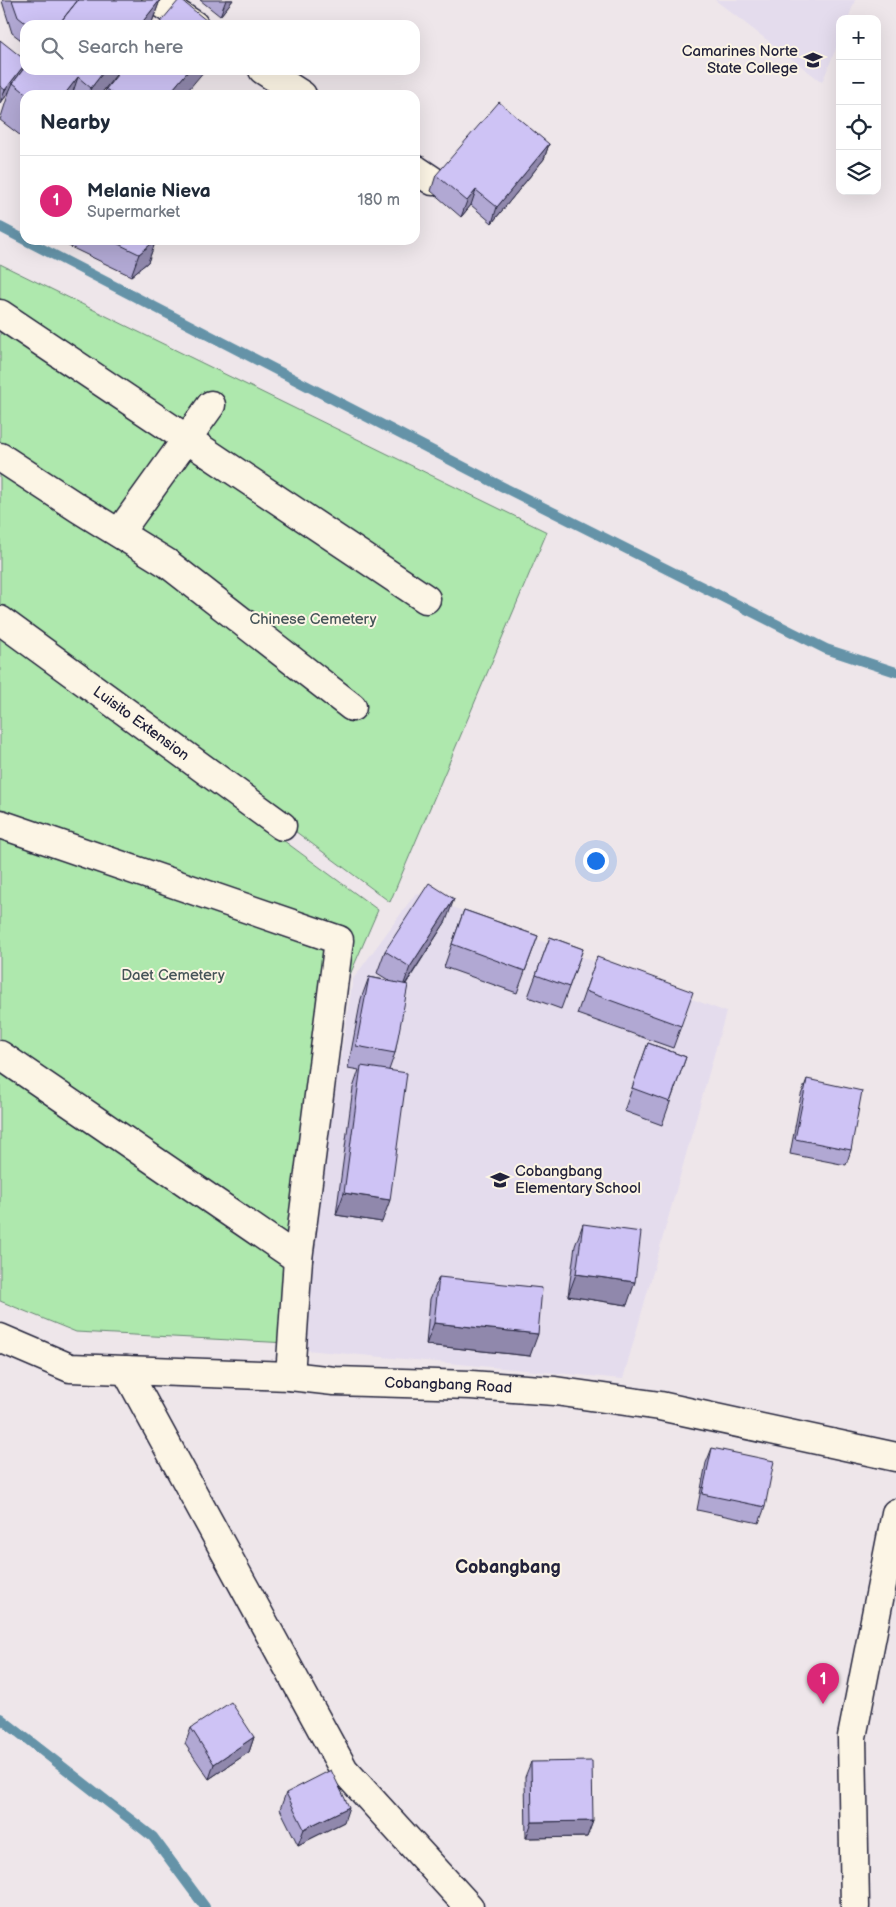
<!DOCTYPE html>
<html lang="en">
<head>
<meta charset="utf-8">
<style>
	:root { --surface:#fff; --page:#f2f2f3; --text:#1f2937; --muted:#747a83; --line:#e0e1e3; --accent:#db2777 }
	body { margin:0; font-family:"Balsamiq Sans",sans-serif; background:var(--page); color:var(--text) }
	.controls { position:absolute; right:15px; top:15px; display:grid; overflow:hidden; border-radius:10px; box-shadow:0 5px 20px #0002 }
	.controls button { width:45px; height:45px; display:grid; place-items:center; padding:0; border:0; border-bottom:1px solid var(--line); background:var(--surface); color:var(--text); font:25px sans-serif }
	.you { position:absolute; left:595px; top:860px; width:18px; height:18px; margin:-12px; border:4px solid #fff; border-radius:50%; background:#1a73e8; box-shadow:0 0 0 8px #1a73e833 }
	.badge { display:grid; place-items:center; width:32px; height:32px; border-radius:50%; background:var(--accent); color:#fff; font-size:16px; font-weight:700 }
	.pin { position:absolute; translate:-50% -41px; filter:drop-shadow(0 1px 2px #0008) }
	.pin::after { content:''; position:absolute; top:26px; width:18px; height:15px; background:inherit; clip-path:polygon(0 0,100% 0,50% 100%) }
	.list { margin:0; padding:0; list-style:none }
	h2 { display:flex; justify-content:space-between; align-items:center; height:65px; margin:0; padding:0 20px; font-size:21px }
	h2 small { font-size:16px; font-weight:400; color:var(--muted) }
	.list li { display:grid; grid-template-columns:32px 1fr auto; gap:15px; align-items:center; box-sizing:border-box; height:90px; padding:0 20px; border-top:1px solid var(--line) }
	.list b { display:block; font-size:19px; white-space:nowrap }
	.list p { margin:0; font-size:16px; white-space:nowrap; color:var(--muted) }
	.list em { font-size:16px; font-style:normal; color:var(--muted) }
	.icon { flex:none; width:28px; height:28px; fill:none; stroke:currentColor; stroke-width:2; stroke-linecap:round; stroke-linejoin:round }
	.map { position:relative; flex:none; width:896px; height:1907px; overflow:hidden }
	.search { position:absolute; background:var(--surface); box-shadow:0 5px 20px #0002; left:20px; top:20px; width:400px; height:55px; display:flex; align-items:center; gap:12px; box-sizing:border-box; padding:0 18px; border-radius:15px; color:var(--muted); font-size:19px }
	.panel { position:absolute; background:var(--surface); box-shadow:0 5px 20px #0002; left:20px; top:90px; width:400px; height:155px; border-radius:15px }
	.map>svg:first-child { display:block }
	.built { fill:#e4dced }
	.green { fill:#aee8ad; stroke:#688574 }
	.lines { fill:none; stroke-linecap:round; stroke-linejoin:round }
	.stream { stroke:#6593a8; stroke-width:10 }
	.minor-casing { stroke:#22223b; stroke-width:31 }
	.minor { stroke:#fcf5e5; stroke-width:28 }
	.wall { fill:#b1a8d3; stroke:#22223b }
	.shaded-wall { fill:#9088ac; stroke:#22223b }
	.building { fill:#cec3f5; stroke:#22223b }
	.labels { text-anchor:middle; stroke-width:4; stroke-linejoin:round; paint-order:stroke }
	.poi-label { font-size:15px; fill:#22223b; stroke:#fcf5e5; text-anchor:end }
	.park-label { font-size:15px; fill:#455458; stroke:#fcf5e5 }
	.street-label { font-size:15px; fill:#22223b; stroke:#fcf5e5 }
	.quarter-label { font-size:18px; font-weight:bold; fill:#22223b; stroke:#fcf5e5 }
</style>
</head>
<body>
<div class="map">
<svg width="896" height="1907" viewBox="0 0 896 1907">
	<rect width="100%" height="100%" fill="#eee6ea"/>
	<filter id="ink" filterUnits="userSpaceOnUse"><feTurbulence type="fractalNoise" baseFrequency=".02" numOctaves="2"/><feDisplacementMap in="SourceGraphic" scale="10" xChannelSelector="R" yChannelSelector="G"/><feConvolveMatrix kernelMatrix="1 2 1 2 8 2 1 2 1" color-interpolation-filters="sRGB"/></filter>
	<g filter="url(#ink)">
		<path class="built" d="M715 0H855L848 19H840V39L822 82Z
			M416 893 726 1012 623 1379 295 1349 353 979Z"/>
		<path class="green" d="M0 264 547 532 390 902 0 611Z
			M0 632 378 910 349 977 288 1343 76 1332 0 1301Z"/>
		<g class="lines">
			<path class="stream" d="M0 227 495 483 826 649 896 672
				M0 1718 153 1837 205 1907"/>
			<g class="minor-casing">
				<g id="minor">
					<path d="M156 0 194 25"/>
					<path d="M263 70 302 95"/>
					<path d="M415 169 433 181"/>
					<path d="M0 314 426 599"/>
					<path d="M0 457 78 508 167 563 352 707"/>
					<path d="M119 533 211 405"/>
					<path id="s1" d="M0 620 282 826"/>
					<path d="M0 824 339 940 298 1259 290 1376"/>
					<path d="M0 1055 298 1259"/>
					<path id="s2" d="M0 1338 70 1368 290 1376 334 1381 471 1385 555 1391 660 1406 896 1457"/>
					<path d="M126 1370 344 1770 469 1907"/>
					<path d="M855 1907 852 1737 896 1513"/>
				</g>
			</g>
			<use href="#minor" class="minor"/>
		</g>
		<path class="wall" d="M3 0H160L151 25H25V43L12 33 2 1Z
			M200 0H233L220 16Z
			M0 40 25 70H120L100 95H25V139L0 120 9 92 0 104Z
			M106 89 184 95H104Z
			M549 144 544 159 492 223 471 205 461 217 431 191 436 175Z
			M56 240H156L148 262 131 276Z
			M464 910 538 936 517 993 444 967Z
			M446 921 406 984 395 1053 389 1070 382 1222 336 1215 353 1088 359 1070 348 1068 361 999 369 977 390 981 377 973 385 951Z
			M550 937 583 949 561 1009 528 997Z
			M597 957 681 1026 673 1048 577 1014Z
			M648 1043 686 1057 662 1125 624 1111Z
			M807 1079 851 1150 846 1165 790 1154 801 1095Z
			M583 1224 627 1305 568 1296 575 1246Z
			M439 1277 530 1356 426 1345 430 1299Z
			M712 1448 765 1507 759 1523 697 1510 706 1463Z
			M191 1728 254 1737 249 1752 209 1779 185 1744Z
			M531 1762 593 1821 587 1837 526 1838 525 1777Z
			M286 1793 344 1822 298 1845 280 1809Z"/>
		<path class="shaded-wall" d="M160 0 151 25H140Z
			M226 0H233L220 16Z
			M25 64V67L13 83 9 92 0 104 5 90Z
			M105 70H120L100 95H88L91 88Z
			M189 70H205L184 95H168Z
			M78 77 72 95H64Z
			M549 144 544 159 492 223 497 207Z
			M476 190 471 205 461 217 467 201Z
			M156 240 148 262 131 276 139 254Z
			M454 899 446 921 402 989 410 967Z
			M344 1193 390 1200 382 1222 336 1215Z
			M576 1274 635 1282 627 1305 568 1296Z
			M434 1323 538 1334 530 1356 426 1345Z
			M254 1737 249 1752 209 1779 214 1764Z
			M349 1807 344 1822 298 1845 304 1829Z
			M593 1821 587 1837 526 1838 532 1822Z"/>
		<path class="building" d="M12 0H78L58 25H28L18 17Z
			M78 0H160L140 25H58Z
			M179 0H181L212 25H158Z
			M0 40 25 60V64L5 90 0 86Z
			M25 67V70H105L91 88 78 77 64 95H28L13 83Z
			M121 70H189L168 95H114L106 89Z
			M499 102 549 144 497 207 476 190 467 201 436 175Z
			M110 240H156L139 254Z
			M429 883 454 899 410 967 385 951Z
			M464 910 538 936 525 971 452 944Z
			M550 937 583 949 569 987 536 975Z
			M597 957 693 992 681 1026 585 991Z
			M369 977 408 985 395 1053 356 1046Z
			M648 1043 686 1057 670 1102 632 1088Z
			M361 1066 407 1073 390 1200 344 1193Z
			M807 1079 862 1091 851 1150 795 1139Z
			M583 1224 641 1232 635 1282 576 1274Z
			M439 1277 542 1288 538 1334 434 1323Z
			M712 1448 774 1461 765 1507 702 1494Z
			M231 1702 254 1737 214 1764 191 1728Z
			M592 1761 593 1821 532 1822 531 1762Z
			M331 1770 349 1807 304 1829 286 1793Z"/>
	</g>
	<defs>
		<g id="university-bare" transform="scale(1.5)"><path d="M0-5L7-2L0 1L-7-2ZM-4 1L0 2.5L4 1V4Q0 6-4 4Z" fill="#22223b" stroke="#fcf5e5" stroke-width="2.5" paint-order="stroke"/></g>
		<g id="school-bare" transform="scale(1.5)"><path d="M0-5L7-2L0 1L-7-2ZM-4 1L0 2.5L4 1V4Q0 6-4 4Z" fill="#22223b" stroke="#fcf5e5" stroke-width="2.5" paint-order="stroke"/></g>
	</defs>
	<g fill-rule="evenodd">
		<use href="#university-bare" x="813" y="60"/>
		<use href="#school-bare" x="500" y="1180"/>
	</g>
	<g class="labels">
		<g class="poi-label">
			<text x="798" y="56">Camarines Norte<tspan x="798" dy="17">State College</tspan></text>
			<text x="515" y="1176" text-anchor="start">Cobangbang<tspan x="515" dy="17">Elementary School</tspan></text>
		</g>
		<g class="park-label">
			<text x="313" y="624">Chinese Cemetery</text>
			<text x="173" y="980">Daet Cemetery</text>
		</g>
		<g class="street-label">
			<text dy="5" stroke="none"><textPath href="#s1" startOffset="175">Luisito Extension</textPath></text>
			<text dy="5" stroke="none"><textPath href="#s2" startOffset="455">Cobangbang Road</textPath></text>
		</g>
		<g class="quarter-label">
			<text x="508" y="1573">Cobangbang</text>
		</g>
	</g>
</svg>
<div class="controls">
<button>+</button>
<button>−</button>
<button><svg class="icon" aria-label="locate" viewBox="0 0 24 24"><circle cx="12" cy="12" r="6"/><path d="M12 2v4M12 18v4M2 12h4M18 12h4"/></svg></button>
<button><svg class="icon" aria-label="layers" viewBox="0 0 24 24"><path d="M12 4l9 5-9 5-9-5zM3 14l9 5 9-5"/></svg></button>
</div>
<div class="you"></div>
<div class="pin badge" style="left:823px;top:1704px">1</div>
<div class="search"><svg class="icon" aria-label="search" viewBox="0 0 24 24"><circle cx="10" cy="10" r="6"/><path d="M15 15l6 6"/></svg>Search here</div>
<section class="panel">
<h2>Nearby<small></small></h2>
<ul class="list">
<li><span class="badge">1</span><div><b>Melanie Nieva</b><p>Supermarket</p></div><em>180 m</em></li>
</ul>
</section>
</div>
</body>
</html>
